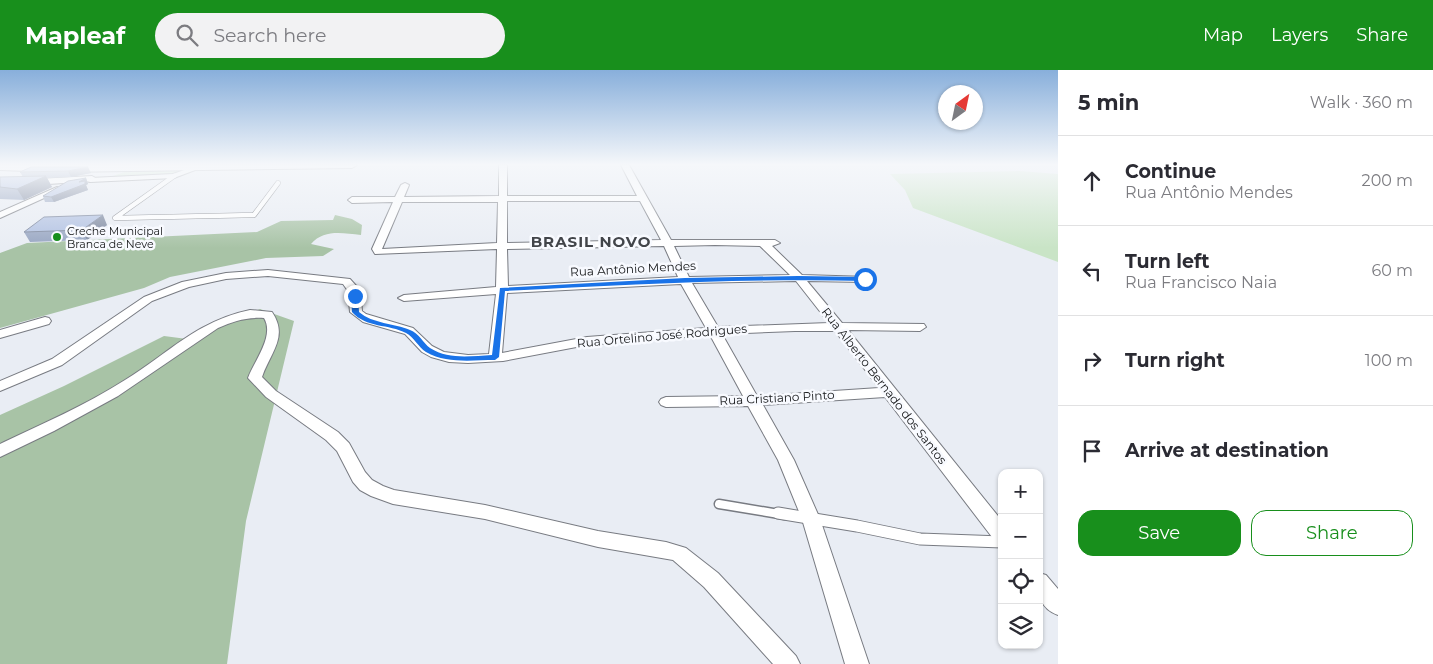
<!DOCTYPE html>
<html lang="en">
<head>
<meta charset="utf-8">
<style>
	:root { --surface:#fff; --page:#f2f2f3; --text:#2b2b33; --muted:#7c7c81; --line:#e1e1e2; --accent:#188f1c }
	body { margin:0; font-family:Montserrat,sans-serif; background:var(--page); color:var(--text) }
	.controls { position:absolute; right:15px; bottom:15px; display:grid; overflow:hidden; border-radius:10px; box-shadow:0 1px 4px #0004 }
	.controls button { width:45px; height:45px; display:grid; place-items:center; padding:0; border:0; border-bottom:1px solid var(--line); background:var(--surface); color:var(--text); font:25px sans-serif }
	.compass { position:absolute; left:938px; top:15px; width:45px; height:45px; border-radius:50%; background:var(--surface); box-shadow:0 1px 4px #0004; rotate:33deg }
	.stop { position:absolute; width:15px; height:15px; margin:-11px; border:4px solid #1a73e8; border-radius:50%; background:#fff }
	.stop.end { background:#1a73e8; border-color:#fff; box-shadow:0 1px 5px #0008 }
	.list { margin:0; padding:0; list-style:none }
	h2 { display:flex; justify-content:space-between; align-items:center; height:65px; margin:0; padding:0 20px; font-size:21px }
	h2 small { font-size:16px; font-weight:400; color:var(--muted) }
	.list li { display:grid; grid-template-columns:32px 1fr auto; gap:15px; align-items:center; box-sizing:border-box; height:90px; padding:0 20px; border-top:1px solid var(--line) }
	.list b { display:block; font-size:19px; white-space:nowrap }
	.list p { margin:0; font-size:16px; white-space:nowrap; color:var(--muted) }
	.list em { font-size:16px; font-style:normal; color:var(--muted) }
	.actions { display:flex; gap:10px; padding:15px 20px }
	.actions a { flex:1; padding:11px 0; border:1px solid var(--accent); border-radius:15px; text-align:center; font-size:18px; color:var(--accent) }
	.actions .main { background:var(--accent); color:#fff }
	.icon { flex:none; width:28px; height:28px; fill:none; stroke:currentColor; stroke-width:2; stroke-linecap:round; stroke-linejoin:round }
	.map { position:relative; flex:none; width:1058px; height:594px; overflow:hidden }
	header { display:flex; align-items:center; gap:30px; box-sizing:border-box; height:70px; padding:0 25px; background:var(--accent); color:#fff }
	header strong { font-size:24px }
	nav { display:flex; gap:28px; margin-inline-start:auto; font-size:18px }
	.search { width:350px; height:45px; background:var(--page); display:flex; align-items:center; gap:12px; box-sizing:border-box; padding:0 18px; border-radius:28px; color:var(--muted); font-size:19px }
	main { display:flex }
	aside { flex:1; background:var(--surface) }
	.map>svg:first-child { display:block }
	.green { fill:#c9e4c6 }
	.forest { fill:#a8c3a6 }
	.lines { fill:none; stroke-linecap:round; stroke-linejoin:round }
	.service-far2-casing { stroke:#787b82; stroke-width:5.5 }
	.service-far1-casing { stroke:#787b82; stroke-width:11 }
	.service-casing { stroke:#787b82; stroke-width:13 }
	.minor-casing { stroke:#787b82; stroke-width:2 }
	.tertiary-casing { stroke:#787b82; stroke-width:2 }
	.service-far2 { stroke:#fff; stroke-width:4.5 }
	.service-far1 { stroke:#fff; stroke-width:8 }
	.service { stroke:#fff; stroke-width:11 }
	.minor { fill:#fff; fill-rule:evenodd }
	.tertiary { fill:#fff; fill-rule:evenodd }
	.wall { fill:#98a6c2 }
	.shaded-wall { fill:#7c879e }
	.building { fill:#b1c1e2; stroke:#7c879e }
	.route { fill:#1a73e8 }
	.poi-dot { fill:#188f1c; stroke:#f8faff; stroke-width:2 }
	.labels { text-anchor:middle; stroke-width:5; stroke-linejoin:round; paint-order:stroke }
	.far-poi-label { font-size:11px; fill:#141618; stroke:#f8faff; text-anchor:start }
	.street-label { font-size:12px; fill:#141618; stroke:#f8faff }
	.far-district-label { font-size:15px; font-weight:bold; letter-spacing:1px; fill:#42454a; stroke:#f8faff }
</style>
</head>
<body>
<header>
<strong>Mapleaf</strong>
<div class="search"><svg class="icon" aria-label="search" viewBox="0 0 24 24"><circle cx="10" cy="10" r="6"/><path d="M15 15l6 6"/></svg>Search here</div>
<nav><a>Map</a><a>Layers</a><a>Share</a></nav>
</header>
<main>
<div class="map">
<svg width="1058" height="594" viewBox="0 0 1058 594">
	<rect width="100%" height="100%" fill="#e9edf4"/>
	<path class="green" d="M193 98 174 104 110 107 130 100Z
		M1020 101 1058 104V192L913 138 905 120 890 104Z"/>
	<path class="forest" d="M335 145 352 149 362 155 361 165C342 163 324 159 311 174L334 179 323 186 266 188 170 207 144 218 0 258V183L27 173 257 162 281 151 333 150Z
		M260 239 294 251 246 451 227 594H0V345L64 316 164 266 187 269Z"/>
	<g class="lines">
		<g class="service-far2-casing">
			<path id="service-far2" d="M174 106 115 148 254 145 278 113"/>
		</g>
		<g class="service-far1-casing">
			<path id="service-far1" d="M719 434 785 445"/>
		</g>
		<g class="service-casing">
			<path id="service" d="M778 443 857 456 920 469 1002 472"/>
		</g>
		<g class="minor-casing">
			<path id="minor" d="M198 95 203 97 174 108 90 112 86 110 90 108 173 104Z
				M499 95H507V126H637L621 95H629L671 170H775L780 173 772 176 802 205 869 207 870 209 865 212 807 211 842 253 924 254 926 257 920 261 848 260 1002 451V473L995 471 885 327 763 335 794 390 820 449 869 594H845L802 449 778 390 748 336 666 337 661 335 659 332 661 329 666 327 743 326 710 265 587 275 503 291 468 293 449 292 431 287 422 282 405 264 363 252 350 242 348 221 343 214 268 206 226 209 189 217 152 231 62 295 0 321V311L52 289 144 227 182 212 226 203 268 200 350 209 360 220 362 241 366 244 413 258 432 276 444 282 468 285 489 284 496 224 404 231 398 228 404 225 496 217 497 179 375 184 372 179 393 132 352 133 348 130 352 127H395L401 115 405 113 409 115 404 127 499 126ZM507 131H640L661 170 507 173ZM402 132H498L497 173 382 179ZM715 175 760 176 790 205 689 207 674 176ZM664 176 678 207 508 216 507 179ZM796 211 829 253 718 257 692 213ZM681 214 706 258 587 267 502 283 507 223ZM795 261H835L879 318 757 326 722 264Z
				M57 117 64 119 0 148V142Z
				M250 240 272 242C289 267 270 283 262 307L276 321 338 362 349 373 365 402 372 410 383 416 394 420 485 435 598 461 666 472 686 478 718 503 796 586 800 594H773L704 517 673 490 598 477 485 449 393 434 371 426 360 420 353 412 337 381 326 370 266 327 248 308C254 291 275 266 264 248 246 247 234 251 218 258L118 326 54 361 0 387V374C42 354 86 335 125 310 169 283 197 251 250 240Z
				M45 247 49 248 51 251 49 254 0 268V260Z
				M1039 503 1046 505 1058 519V545C1037 537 1039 522 1039 503Z"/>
		</g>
		<g class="tertiary-casing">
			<path id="tertiary" d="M0 95H357L352 98 58 102 0 100Z
				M92 106 97 109 96 111 0 117V111Z"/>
		</g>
		<use href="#service-far2" class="service-far2"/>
		<use href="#service-far1" class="service-far1"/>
		<use href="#service" class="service"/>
		<use href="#minor" class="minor"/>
		<use href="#tertiary" class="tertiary"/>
	</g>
	<path class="wall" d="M31 97 91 103 71 107 47 108 52 117 24 130 0 129V107H23L20 102Z
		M86 108 88 114 86 115 88 120 54 132H45L43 126Z
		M107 155 87 170 30 172 24 162Z"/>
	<path class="shaded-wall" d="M88 97 91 103 71 107 68 101Z
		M46 106 52 117 24 130 17 119Z
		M86 108 88 114 86 115 88 120 54 132 51 127Z
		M103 145 107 155 87 170 82 160Z"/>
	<path class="building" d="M31 97H88L68 101 20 102Z
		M46 106 17 119 0 117V107Z
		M86 108 79 112 85 111V114L51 127 43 126 68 111Z
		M103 145 82 160 24 162 44 147Z"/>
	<linearGradient id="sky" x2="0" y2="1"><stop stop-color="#88afdb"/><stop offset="0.53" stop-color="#f5f7fa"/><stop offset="1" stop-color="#f5f7fa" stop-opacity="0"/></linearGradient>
	<rect width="1058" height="178" fill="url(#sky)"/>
	<path class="route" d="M798 206 865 207 868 209 865 211C745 208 625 215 505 221L499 287 495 290C472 290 447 294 426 282 418 277 414 267 406 263 389 254 366 258 352 242L351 226 355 224 358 226 359 242C373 254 394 253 410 260 419 263 423 273 430 278 449 290 471 286 492 285L500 218 685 208Z"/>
	<circle class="poi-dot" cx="57" cy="167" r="5"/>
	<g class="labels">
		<g class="far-poi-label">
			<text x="67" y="165">Creche Municipal<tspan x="67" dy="13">Branca de Neve</tspan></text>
		</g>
		<g class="street-label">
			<text transform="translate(633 199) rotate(-3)" y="4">Rua Antônio Mendes</text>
			<text transform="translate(662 266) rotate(-5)" y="4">Rua Ortelino José Rodrigues</text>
			<text transform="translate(884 316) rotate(52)" y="4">Rua Alberto Bernado dos Santos</text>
			<text transform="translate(777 328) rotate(-3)" y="4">Rua Cristiano Pinto</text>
		</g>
		<g class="far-district-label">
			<text x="591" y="177">BRASIL NOVO</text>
		</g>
	</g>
</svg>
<div class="controls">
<button>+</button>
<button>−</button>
<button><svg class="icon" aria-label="locate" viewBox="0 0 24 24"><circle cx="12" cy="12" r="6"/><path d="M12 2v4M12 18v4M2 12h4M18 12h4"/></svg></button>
<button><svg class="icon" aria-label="layers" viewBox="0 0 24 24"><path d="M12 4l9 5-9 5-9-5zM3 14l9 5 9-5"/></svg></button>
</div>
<svg class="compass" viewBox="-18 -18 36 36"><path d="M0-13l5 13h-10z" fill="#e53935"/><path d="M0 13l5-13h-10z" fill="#7c7c81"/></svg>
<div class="stop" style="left:865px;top:209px"></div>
<div class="stop end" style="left:355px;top:226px"></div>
</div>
<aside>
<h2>5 min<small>Walk · 360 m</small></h2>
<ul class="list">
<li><svg class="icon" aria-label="ahead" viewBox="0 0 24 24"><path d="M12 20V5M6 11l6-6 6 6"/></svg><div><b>Continue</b><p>Rua Antônio Mendes</p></div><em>200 m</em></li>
<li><svg class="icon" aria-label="left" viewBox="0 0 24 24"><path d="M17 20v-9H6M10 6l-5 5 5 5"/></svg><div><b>Turn left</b><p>Rua Francisco Naia</p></div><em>60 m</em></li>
<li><svg class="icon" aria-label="right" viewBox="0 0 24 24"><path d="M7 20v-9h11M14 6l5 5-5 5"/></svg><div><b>Turn right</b></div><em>100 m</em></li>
<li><svg class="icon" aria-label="arrive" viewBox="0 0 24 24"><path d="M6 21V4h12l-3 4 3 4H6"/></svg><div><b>Arrive at destination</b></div></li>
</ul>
<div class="actions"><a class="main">Save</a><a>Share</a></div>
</aside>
</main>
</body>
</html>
